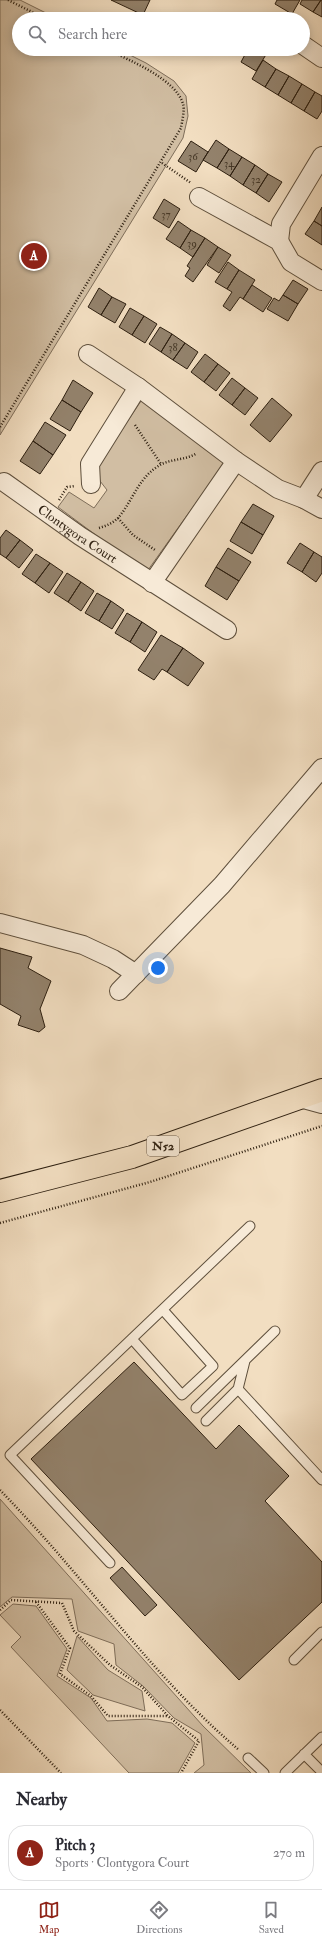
<!DOCTYPE html>
<html lang="en">
<head>
<meta charset="utf-8">
<style>
	:root { --surface:#fff; --page:#f2f2f3; --text:#2b2b33; --muted:#7c7c81; --line:#e1e1e2; --accent:#8f2418 }
	body { margin:0; font-family:"IM FELL Double Pica",serif; background:var(--page); color:var(--text) }
	.you { position:absolute; left:158px; top:968px; width:14px; height:14px; margin:-10px; border:3px solid #fff; border-radius:50%; background:#1a73e8; box-shadow:0 0 0 6px #1a73e833 }
	.badge { display:grid; place-items:center; width:26px; height:26px; border-radius:50%; background:var(--accent); color:#fff; font-size:13px; font-weight:700 }
	.pin { position:absolute; translate:-50% -50%; border:2px solid #fff; box-shadow:0 1px 4px #0006 }
	.list { margin:0; padding:0; list-style:none }
	h2 { display:flex; justify-content:space-between; align-items:center; height:52px; margin:0; padding:0 16px; font-size:17px }
	h2 small { font-size:13px; font-weight:400; color:var(--muted) }
	.list li { display:grid; grid-template-columns:26px 1fr auto; gap:12px; align-items:center; box-sizing:border-box; height:56px; margin:0 8px 8px; padding:0 8px; border:1px solid var(--line); border-radius:16px }
	.list b { display:block; font-size:15px; white-space:nowrap }
	.list p { margin:0; font-size:13px; white-space:nowrap; color:var(--muted) }
	.list em { font-size:13px; font-style:normal; color:var(--muted) }
	.icon { flex:none; width:22px; height:22px; fill:none; stroke:currentColor; stroke-width:2; stroke-linecap:round; stroke-linejoin:round }
	.map { position:relative; flex:none; width:322px; height:1773px; overflow:hidden }
	.search { position:absolute; background:var(--surface); box-shadow:0 2px 10px #0003; left:12px; right:12px; top:12px; height:44px; display:flex; align-items:center; gap:10px; box-sizing:border-box; padding:0 14px; border-radius:22px; color:var(--muted); font-size:15px }
	.sheet { height:116px; background:var(--surface) }
	nav { display:flex; justify-content:space-around; align-items:center; box-sizing:border-box; height:56px; border-top:1px solid var(--line); background:var(--surface); font-size:11px; color:var(--muted) }
	nav a { display:grid; justify-items:center; gap:2px }
	nav .on { color:var(--accent) }
	.map>svg:first-child { display:block }
	.green { fill:#d1bea3; stroke:#7f6e5a }
	.building { fill:#93826c; stroke:#2d1f10 }
	.lines { fill:none; stroke-linecap:round; stroke-linejoin:round }
	.service-casing { stroke:#5e4f3c; stroke-width:11 }
	.minor-casing { stroke:#5e4f3c; stroke-width:20 }
	.primary-casing { stroke:#2d1f10; stroke-width:24 }
	.path { stroke:#2d1f10; stroke-width:2.5; stroke-dasharray:1 2; stroke-linecap:butt }
	.service { stroke:#f7ead7; stroke-width:9 }
	.minor { stroke:#f7ead7; stroke-width:18 }
	.primary { stroke:#f2dec1; stroke-width:22 }
	.labels { text-anchor:middle; stroke-width:3; stroke-linejoin:round; paint-order:stroke }
	.number-label { font-size:11px; fill:#463827 }
	.shield { fill:#f7ead7; stroke:#6a5c4c; stroke-width:1 }
	.shield-label { font-size:12px; font-weight:bold; fill:#2d1f10 }
	.street-label { font-size:13px; fill:#2d1f10; stroke:#f7ead7 }
</style>
</head>
<body>
<div class="map">
<svg width="322" height="1773" viewBox="0 0 322 1773">
	<rect width="100%" height="100%" fill="#f2dec1"/>
	<filter id="stains"><feTurbulence type="fractalNoise" baseFrequency=".005" numOctaves="4"/><feColorMatrix values="0 0 0 0 .2 0 0 0 0 .09 0 0 0 0 .02 0 0 0 .5 -.17"/></filter>
	<radialGradient id="worn" r=".72"><stop offset=".6" stop-color="#630" stop-opacity="0"/><stop offset="1" stop-color="#630" stop-opacity=".3"/></radialGradient>
	<path class="green" d="M0 0H20L58 19H19V49H118L146 63 174 81 186 96 188 116 183 138 0 435Z
		M143 398 228 458 148 570 120 553 58 507 69 492 94 508 107 490 100 481 96 472 99 464Z
		M0 1499 203 1726 251 1773H194L204 1765 201 1734 174 1718 143 1686 116 1665 114 1644 78 1631 72 1599 12 1597 0 1607Z
		M13 1604 36 1606 67 1649 57 1676 91 1698 107 1721 147 1719 172 1723 195 1743 178 1773H129L11 1647 21 1637 0 1615Z
		M77 1636 108 1670 142 1691 145 1711 93 1695 67 1670Z"/>
	<path class="building" d="M111 0H150L143 15Z
		M277 0H300L292 14 275 4Z
		M302 0H321L313 12 300 4Z
		M321 0H322V17L313 12Z
		M248 49H260L267 53 256 71 241 62Z
		M263 60 276 69 265 87 252 79Z
		M276 69 289 76 278 95 265 87Z
		M289 76 302 84 291 103 278 95Z
		M302 84 315 92 304 111 291 103Z
		M315 92 322 96V111L317 119 304 111Z
		M216 140 229 149 217 168 203 160Z
		M191 141 208 152 196 172 178 161Z
		M229 149 242 157 230 176 217 168Z
		M242 157 255 165 243 185 230 176Z
		M255 165 268 174 256 193 243 185Z
		M268 174 282 182 269 202 256 193Z
		M164 199 180 209 169 228 153 218Z
		M322 207V226L314 221Z
		M178 221 191 230 180 248 166 239Z
		M314 221 322 226V245L305 234Z
		M191 230 205 238 193 257 180 248Z
		M205 238 218 247 193 282 185 276 190 268 187 266Z
		M218 247 231 255 219 273 207 265Z
		M228 262 239 270 227 289 215 282Z
		M239 270 255 280 243 299 240 297 230 311 223 306 232 292 227 289Z
		M293 280 308 289 298 304 283 295Z
		M252 285 272 298 263 312 243 299Z
		M99 288 112 297 101 315 88 307Z
		M283 295 298 304 288 321 267 309 274 298 279 301Z
		M112 297 126 304 115 323 101 315Z
		M130 308 144 316 132 335 119 327Z
		M144 316 157 324 145 343 132 335Z
		M160 327 172 334 161 352 149 344Z
		M172 334 185 343 173 360 161 352Z
		M185 343 198 352 187 369 173 360Z
		M205 354 218 364 204 382 191 372Z
		M218 364 230 373 216 391 204 382Z
		M232 378 245 388 232 405 219 395Z
		M73 380 93 393 81 412 62 400Z
		M245 388 258 398 245 415 232 405Z
		M272 398 292 415 270 442 250 425Z
		M62 400 81 412 70 431 50 419Z
		M45 422 66 435 53 455 33 441Z
		M33 441 53 455 40 474 20 461Z
		M253 504 274 516 263 535 241 522Z
		M241 522 263 535 252 554 230 541Z
		M6 530 20 540 6 558 0 554V538Z
		M20 540 33 550 19 568 6 558Z
		M300 543 314 552 302 572 287 563Z
		M228 548 251 562 239 581 216 567Z
		M314 552 322 557V573L316 582 302 572Z
		M36 554 50 563 35 583 22 574Z
		M50 563 63 572 49 593 35 583Z
		M216 567 239 581 227 600 205 586Z
		M67 573 81 582 68 602 54 593Z
		M81 582 94 591 81 611 68 602Z
		M97 593 111 601 99 621 85 613Z
		M111 601 124 610 112 629 99 621Z
		M127 613 142 622 130 642 115 633Z
		M142 622 157 632 145 652 130 642Z
		M161 635 183 648 167 672 162 669 154 680 138 670Z
		M183 648 204 663 188 686 167 672Z
		M0 948 32 957 28 968 51 981 40 1009 45 1027 39 1032 18 1025 21 1016 0 1004Z
		M134 1362 216 1449 239 1425 289 1476 265 1501 322 1562V1602L239 1680 31 1459Z
		M122 1567 157 1605 145 1616 110 1578Z"/>
	<g class="lines">
		<g class="service-casing">
			<path id="service" d="M132 1339 182 1395 213 1366 163 1310
				M238 1389 322 1480
				M196 1408 275 1331
				M206 1421 238 1389 245 1361
				M110 1563 10 1455 250 1226
				M294 1660 322 1632
				M304 1754 322 1772
				M248 1758 264 1773
				M285 1773 322 1737"/>
		</g>
		<g class="minor-casing">
			<g id="minor">
				<path d="M303 45 322 58"/>
				<path d="M199 197 279 241 291 262 322 281"/>
				<path d="M279 241 281 224 322 156"/>
				<path d="M88 354 138 387 236 461 278 489 304 499 322 509"/>
				<path id="s1" d="M4 482 80 536 227 630"/>
				<path d="M91 484 90 464 138 387"/>
				<path d="M304 499 322 471"/>
				<path d="M152 583 236 461"/>
				<path d="M0 923 83 945 113 959 136 974"/>
				<path d="M119 991 222 885 322 768"/>
				<path d="M300 1098 322 1104"/>
			</g>
		</g>
		<g class="primary-casing">
			<path id="primary" d="M0 1191 132 1157 322 1090"/>
		</g>
		<path class="path" d="M8 0 46 19
			M162 163 191 183
			M135 425 161 464
			M0 427 181 128C182 121 185 110 183 104 176 79 129 60 106 49
			M59 500 67 487 75 486
			M118 518 133 535 155 550
			M99 528C106 526 113 523 118 518 132 502 138 479 157 467 169 458 185 461 197 453
			M0 1223 150 1182 322 1126
			M0 1490C23 1514 46 1539 67 1564 123 1629 174 1695 239 1750
			M36 1602 70 1648 60 1674 91 1696 108 1716H168
			M0 1610 11 1600 62 1603 74 1631 110 1665 142 1687 168 1716 199 1741 181 1773
			M0 1710 61 1773"/>
		<use href="#service" class="service"/>
		<use href="#minor" class="minor"/>
		<use href="#primary" class="primary"/>
	</g>
	<g class="labels">
		<g class="number-label">
			<text x="193" y="160">36</text>
			<text x="229" y="167">34</text>
			<text x="256" y="183">32</text>
			<text x="166" y="218">37</text>
			<text x="192" y="247">39</text>
			<text x="173" y="351">38</text>
		</g>
		<rect class="shield" x="147" y="1136" width="32" height="20" rx="3"/>
		<g class="shield-label">
			<text x="163" y="1150">N52</text>
		</g>
		<g class="street-label">
			<text dy="5" stroke="none"><textPath href="#s1" startOffset="90">Clontygora Court</textPath></text>
		</g>
	</g>
	<rect width="100%" height="100%" filter="url(#stains)"/>
	<rect width="100%" height="100%" fill="url(#worn)"/>
</svg>
<div class="you"></div>
<div class="pin badge" style="left:34px;top:256px">A</div>
<div class="search"><svg class="icon" aria-label="search" viewBox="0 0 24 24"><circle cx="10" cy="10" r="6"/><path d="M15 15l6 6"/></svg>Search here</div>
</div>
<section class="sheet">
<h2>Nearby<small></small></h2>
<ul class="list">
<li><span class="badge">A</span><div><b>Pitch 3</b><p>Sports · Clontygora Court</p></div><em>270 m</em></li>
</ul>
</section>
<nav>
<a class="on"><svg class="icon" aria-label="map" viewBox="0 0 24 24"><path d="M3 6l6-2 6 2 6-2v14l-6 2-6-2-6 2zM9 4v14M15 6v14"/></svg>Map</a>
<a><svg class="icon" aria-label="directions" viewBox="0 0 24 24"><path d="M12 3l9 9-9 9-9-9zM9 14v-3h6M13 9l2 2-2 2"/></svg>Directions</a>
<a><svg class="icon" aria-label="saved" viewBox="0 0 24 24"><path d="M7 4h10v16l-5-4-5 4z"/></svg>Saved</a>
</nav>
</body>
</html>
